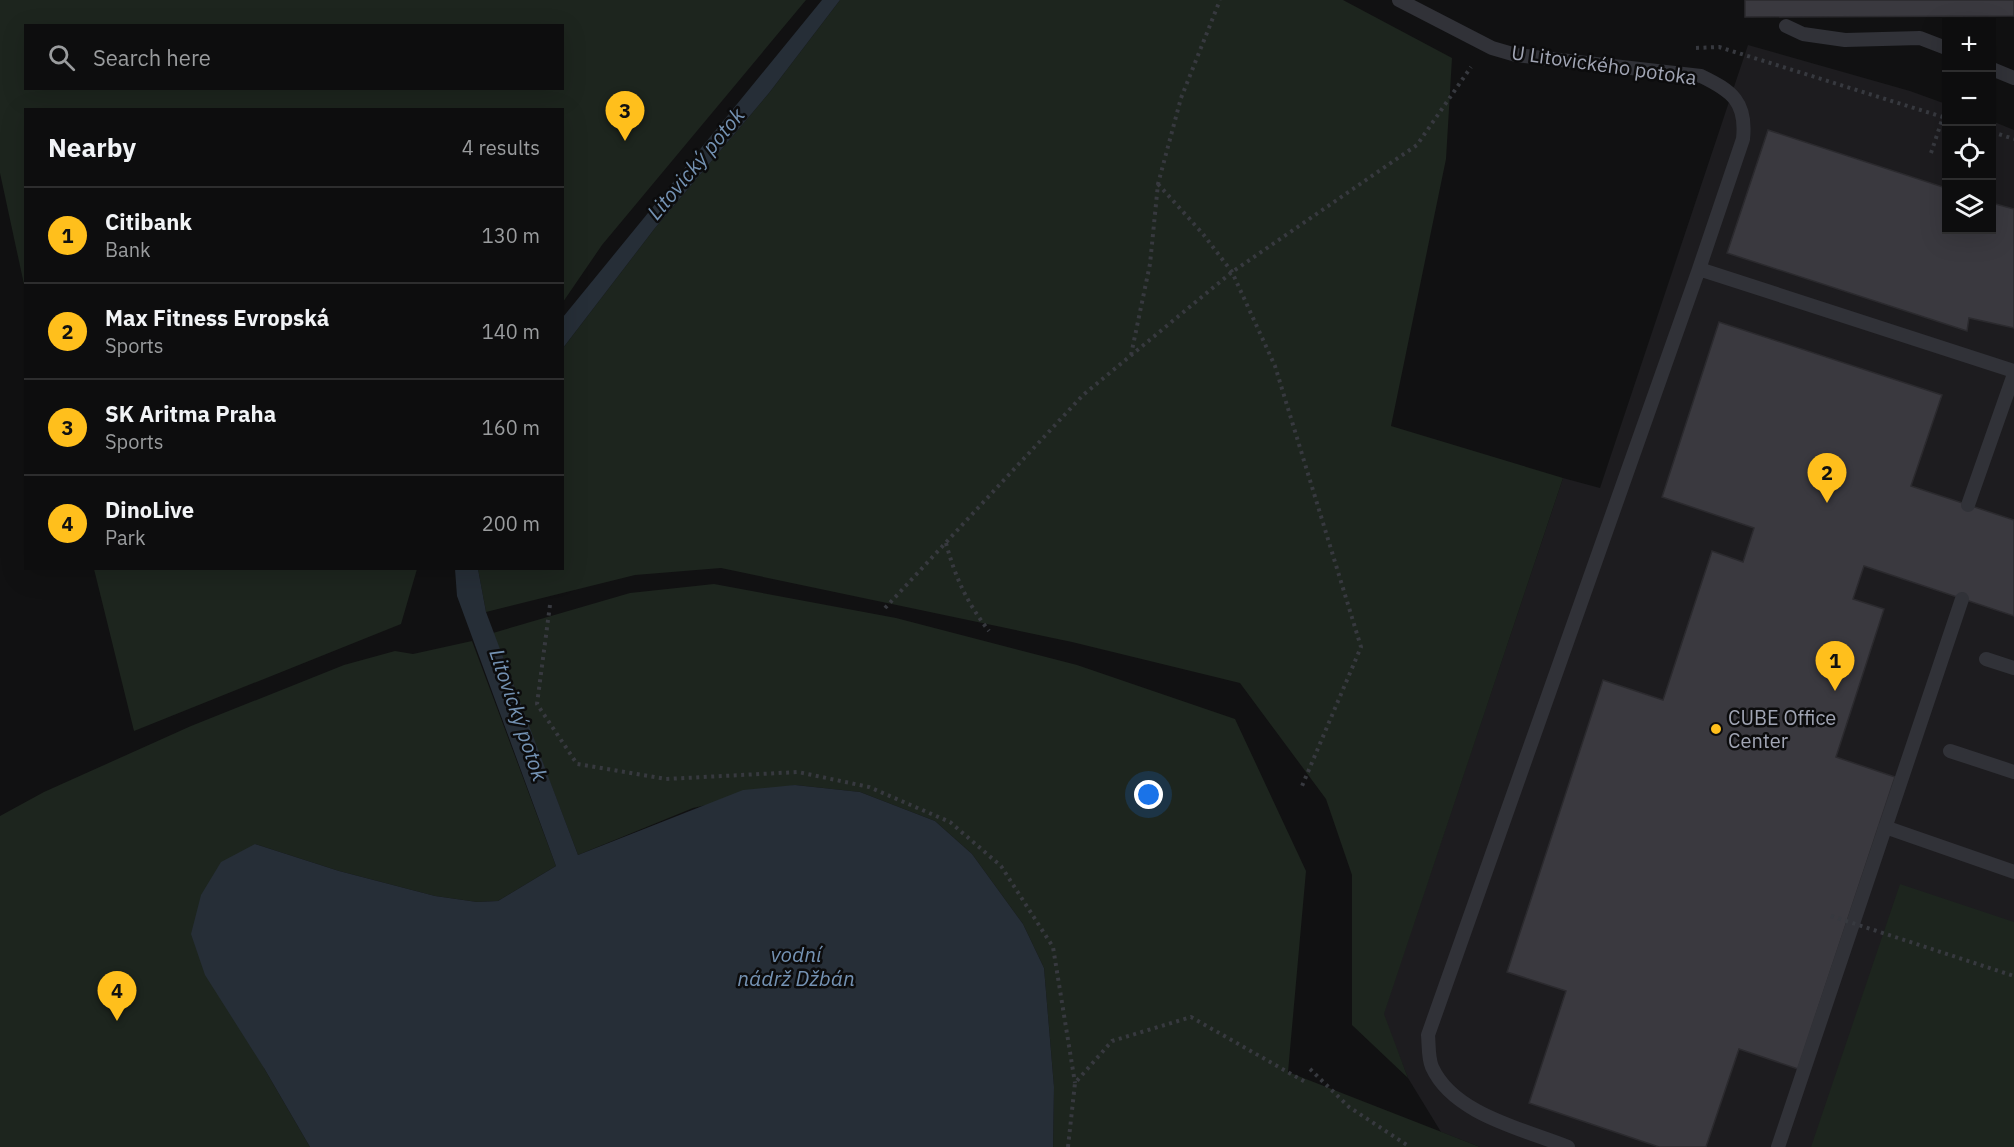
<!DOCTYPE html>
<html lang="en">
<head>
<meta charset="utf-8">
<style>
	:root { --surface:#0d0d0e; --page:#1b1b1c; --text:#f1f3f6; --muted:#9a9c9e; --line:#2d2d2e; --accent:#ffbf1c }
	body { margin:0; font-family:"IBM Plex Sans",sans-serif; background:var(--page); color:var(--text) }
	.controls { position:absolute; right:18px; top:18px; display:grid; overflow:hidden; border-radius:0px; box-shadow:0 6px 24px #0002 }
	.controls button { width:54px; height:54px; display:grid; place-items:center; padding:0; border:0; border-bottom:2px solid var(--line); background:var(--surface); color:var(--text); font:30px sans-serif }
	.you { position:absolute; left:1149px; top:795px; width:21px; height:21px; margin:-15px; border:4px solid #fff; border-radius:50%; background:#1a73e8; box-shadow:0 0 0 9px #1a73e833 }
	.badge { display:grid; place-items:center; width:39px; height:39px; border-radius:50%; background:var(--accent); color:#111; font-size:20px; font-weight:700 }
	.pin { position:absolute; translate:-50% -50px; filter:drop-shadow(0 2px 3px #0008) }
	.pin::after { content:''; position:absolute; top:32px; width:21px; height:18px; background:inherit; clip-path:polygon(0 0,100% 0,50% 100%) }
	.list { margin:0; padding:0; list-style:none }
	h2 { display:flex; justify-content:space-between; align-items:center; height:78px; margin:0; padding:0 24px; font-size:26px }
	h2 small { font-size:20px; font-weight:400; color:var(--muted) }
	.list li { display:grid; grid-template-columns:39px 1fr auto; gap:18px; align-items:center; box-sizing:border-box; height:96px; padding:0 24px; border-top:2px solid var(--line) }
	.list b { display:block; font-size:22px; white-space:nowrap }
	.list p { margin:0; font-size:20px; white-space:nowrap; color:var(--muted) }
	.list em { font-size:20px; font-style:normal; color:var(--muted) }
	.icon { flex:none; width:33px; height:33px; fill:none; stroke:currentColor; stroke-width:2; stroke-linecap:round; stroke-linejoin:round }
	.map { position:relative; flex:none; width:2014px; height:1147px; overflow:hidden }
	.search { position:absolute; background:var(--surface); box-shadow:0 6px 24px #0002; left:24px; top:24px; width:540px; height:66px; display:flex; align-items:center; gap:15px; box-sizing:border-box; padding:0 21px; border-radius:0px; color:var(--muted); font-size:22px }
	.panel { position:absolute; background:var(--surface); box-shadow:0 6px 24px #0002; left:24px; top:108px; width:540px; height:462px; border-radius:0px }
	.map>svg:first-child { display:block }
	.built { fill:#1d1c1f }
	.green { fill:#1d251e; fill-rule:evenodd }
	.water { fill:#262e37 }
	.building { fill:#3a393f; stroke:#2b2a2e; stroke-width:1.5 }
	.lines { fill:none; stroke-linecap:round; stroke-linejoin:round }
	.path { stroke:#37393f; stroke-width:4; stroke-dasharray:3 4.5; stroke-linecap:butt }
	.service { stroke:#313238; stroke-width:14 }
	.path-bridge { stroke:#37393f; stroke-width:4; stroke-dasharray:3 4.5; stroke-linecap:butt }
	.poi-dot { fill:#ffbf1c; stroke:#0c0c0d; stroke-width:2 }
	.labels { text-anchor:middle; stroke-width:5; stroke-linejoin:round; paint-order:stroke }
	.street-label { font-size:20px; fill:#a1a5b4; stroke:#0c0c0d }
	.poi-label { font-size:20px; fill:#a1a5b4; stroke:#0c0c0d; text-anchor:start }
	.water-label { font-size:21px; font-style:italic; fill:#7492b3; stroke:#0c0c0d }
</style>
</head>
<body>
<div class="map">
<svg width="2014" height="1147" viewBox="0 0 2014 1147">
	<rect width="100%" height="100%" fill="#111112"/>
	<path class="built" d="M1748 45 1910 91 1946 104V230H1992V121L2014 130V1147H1480L1441 1132 1408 1078 1383 1015 1563 478 1600 488Z"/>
	<path class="green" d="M0 0H806L602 245 563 302 562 110H26L25 289 0 173ZM26 26H562V88H26Z
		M840 0H1343L1452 58 1446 159 1391 426 1563 478 1384 1014 1408 1078 1352 1025V875L1326 799 1240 683 1072 642 721 568 635 575 486 612 478 569 562 568 563 348 655 228 769 93Z
		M94 569V568L417 569 401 624 134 731Z
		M714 584 896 618 1077 665 1235 719 1306 871 1288 1072 1480 1147H1053L1054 1087 1044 968 1023 924 972 854 935 821 860 792 795 785 693 808 578 855 493 633 630 593Z
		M472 641 556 866 498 901 477 902 435 896 339 871 255 844 264 1068 310 1147H0V816L44 792 191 726 344 665 395 651 413 654Z
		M1900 884 2014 922V1147H1811Z"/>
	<path class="water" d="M822 0H840L769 93 655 228 563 348V317Z
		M455 569H478L486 612 578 855 743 790 795 785 860 792 935 821 972 854 1023 924 1044 968 1054 1087 1053 1147H310L264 1068 205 975 191 934 201 895 221 862 255 844 339 871 435 896 477 902 498 901 556 866 457 596Z"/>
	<path class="building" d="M1745 0H2014V16L1745 17Z
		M1768 130 1946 188V230H1992V203L2014 209V328L1969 318 1967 331 1727 253Z
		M1719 322 1942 395 1911 486 2014 520V616L1864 566 1853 599 1884 609 1836 757 1895 777 1798 1069 1739 1049 1706 1147H1659L1529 1103 1566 991 1507 972 1603 680 1663 700 1712 551 1743 562 1754 528 1662 497Z"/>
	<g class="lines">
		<path class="path" d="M1696 48 1719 47 1946 118
			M1992 132 2014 139
			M1931 153 1943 117
			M1158 184 1203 234 1232 272 1275 366 1361 647 1302 786
			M1131 355 1150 264 1158 184 1181 98 1220 0
			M946 543C955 577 967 603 989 631
			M550 605 537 704 577 764 666 779 798 772 869 787 950 822 1001 866 1053 947 1075 1083
			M885 608 1083 395 1232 272 1417 145 1471 67
			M1310 1069 1349 1107 1410 1147
			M1068 1147 1075 1083 1112 1041 1191 1017 1307 1083"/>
		<path class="service" d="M1399 0 1492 48 1516 55 1701 76C1732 91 1747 102 1743 139L1699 269 2014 371
			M1786 26 1803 34 1845 40 1920 38 1946 48
			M1992 69 2014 78
			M1968 505 2014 374
			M1986 659 2014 668
			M1950 751 2014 772
			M1885 827 2014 872
			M1568 1147C1523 1129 1453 1114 1432 1067 1428 1058 1429 1045 1428 1035L1699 269
			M1778 1147 1962 599"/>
		<path class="path-bridge" d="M1831 916 2014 976"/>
	</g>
	<circle class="poi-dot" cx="1716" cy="729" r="6"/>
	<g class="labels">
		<g class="street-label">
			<text transform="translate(1604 65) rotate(8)" y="7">U Litovického potoka</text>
		</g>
		<g class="poi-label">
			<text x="1728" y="725">CUBE Office<tspan x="1728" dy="23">Center</tspan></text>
		</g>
		<g class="water-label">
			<text transform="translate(696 164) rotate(-50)" y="7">Litovický potok</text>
			<text transform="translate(518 715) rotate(71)" y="7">Litovický potok</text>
			<text x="796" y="962">vodní<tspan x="796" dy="24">nádrž Džbán</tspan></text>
		</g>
	</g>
</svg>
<div class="controls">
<button>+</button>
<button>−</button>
<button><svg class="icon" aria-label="locate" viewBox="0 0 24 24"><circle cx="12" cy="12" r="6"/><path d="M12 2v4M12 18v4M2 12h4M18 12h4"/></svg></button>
<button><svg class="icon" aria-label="layers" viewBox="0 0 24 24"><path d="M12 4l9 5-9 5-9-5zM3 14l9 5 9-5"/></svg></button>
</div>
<div class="you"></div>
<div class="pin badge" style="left:1835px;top:691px">1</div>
<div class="pin badge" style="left:1827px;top:503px">2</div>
<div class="pin badge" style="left:625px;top:141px">3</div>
<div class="pin badge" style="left:117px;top:1021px">4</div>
<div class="search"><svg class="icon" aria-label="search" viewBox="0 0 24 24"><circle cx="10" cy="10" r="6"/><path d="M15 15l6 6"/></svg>Search here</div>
<section class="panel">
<h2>Nearby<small>4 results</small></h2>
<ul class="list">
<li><span class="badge">1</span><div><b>Citibank</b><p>Bank</p></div><em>130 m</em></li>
<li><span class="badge">2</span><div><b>Max Fitness Evropská</b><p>Sports</p></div><em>140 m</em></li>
<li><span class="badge">3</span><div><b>SK Aritma Praha</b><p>Sports</p></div><em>160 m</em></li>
<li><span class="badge">4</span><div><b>DinoLive</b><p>Park</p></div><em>200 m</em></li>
</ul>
</section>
</div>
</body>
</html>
